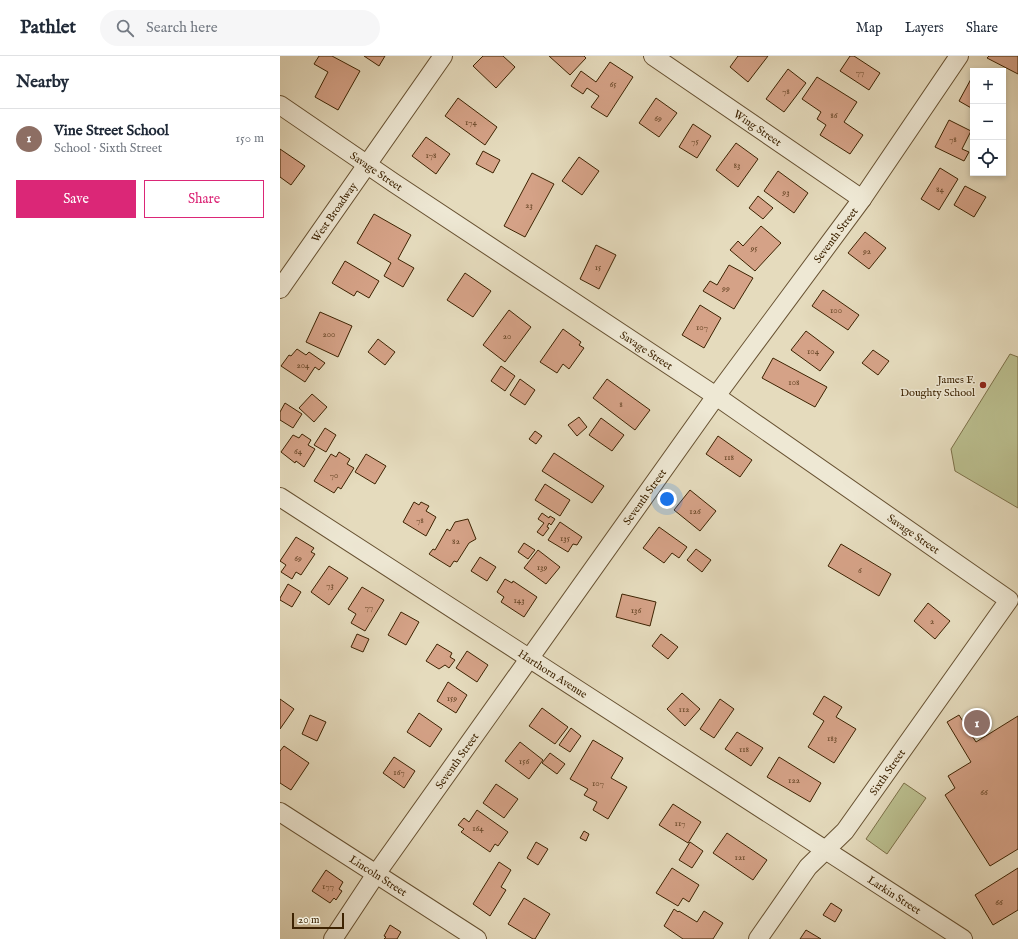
<!DOCTYPE html>
<html lang="en">
<head>
<meta charset="utf-8">
<style>
	:root { --surface:#fff; --page:#f6f6f7; --text:#1f2937; --muted:#747a83; --line:#e0e1e3; --accent:#db2777 }
	body { margin:0; font-family:"IM FELL English",serif; background:var(--page); color:var(--text) }
	.controls { position:absolute; right:12px; top:12px; display:grid; overflow:hidden; border-radius:0px; box-shadow:0 2px 6px #0003 }
	.controls button { width:36px; height:36px; display:grid; place-items:center; padding:0; border:0; border-bottom:1px solid var(--line); background:var(--surface); color:var(--text); font:20px sans-serif }
	.scale { position:absolute; left:12px; bottom:10px; width:52px; box-sizing:border-box; padding-left:4px; border:2px solid #3d2302; border-top:0; font-size:11px; line-height:14px; white-space:nowrap; color:#3d2302; -webkit-text-stroke:3px #eee8d4; paint-order:stroke }
	.you { position:absolute; left:387px; top:443px; width:14px; height:14px; margin:-10px; border:3px solid #fff; border-radius:50%; background:#1a73e8; box-shadow:0 0 0 6px #1a73e833 }
	.badge { display:grid; place-items:center; width:26px; height:26px; border-radius:50%; background:var(--accent); color:#fff; font-size:13px; font-weight:700 }
	.pin { position:absolute; translate:-50% -50%; border:2px solid #fff; box-shadow:0 1px 4px #0006 }
	.list { margin:0; padding:0; list-style:none }
	h2 { display:flex; justify-content:space-between; align-items:center; height:52px; margin:0; padding:0 16px; font-size:17px }
	h2 small { font-size:13px; font-weight:400; color:var(--muted) }
	.list li { display:grid; grid-template-columns:26px 1fr auto; gap:12px; align-items:center; box-sizing:border-box; height:60px; padding:0 16px; border-top:1px solid var(--line) }
	.list b { display:block; font-size:15px; white-space:nowrap }
	.list p { margin:0; font-size:13px; white-space:nowrap; color:var(--muted) }
	.list em { font-size:13px; font-style:normal; color:var(--muted) }
	.actions { display:flex; gap:8px; padding:12px 16px }
	.actions a { flex:1; padding:9px 0; border:1px solid var(--accent); border-radius:0px; text-align:center; font-size:14px; color:var(--accent) }
	.actions .main { background:var(--accent); color:#fff }
	.icon { flex:none; width:22px; height:22px; fill:none; stroke:currentColor; stroke-width:2; stroke-linecap:round; stroke-linejoin:round }
	.map { position:relative; flex:none; width:738px; height:883px; overflow:hidden }
	header { display:flex; align-items:center; gap:24px; box-sizing:border-box; height:56px; padding:0 20px; background:var(--surface); border-bottom:1px solid var(--line) }
	header strong { font-size:19px }
	nav { display:flex; gap:22px; margin-inline-start:auto; font-size:14px }
	.search { width:280px; height:36px; background:var(--page); display:flex; align-items:center; gap:10px; box-sizing:border-box; padding:0 14px; border-radius:22px; color:var(--muted); font-size:15px }
	main { display:flex }
	aside { flex:1; background:var(--surface) }
	.map>svg:first-child { display:block }
	.green { fill:#babe8e; stroke:#7c7048 }
	.building { fill:#d5a287; stroke:#3d2302 }
	.lines { fill:none; stroke-linecap:round; stroke-linejoin:round }
	.minor-casing { stroke:#675131; stroke-width:20 }
	.minor { stroke:#eee8d4; stroke-width:18 }
	.poi-dot { fill:#8f2418; stroke:#eee8d4; stroke-width:1.5 }
	.labels { text-anchor:middle; stroke-width:3; stroke-linejoin:round; paint-order:stroke }
	.number-label { font-size:9px; fill:#634323 }
	.street-label { font-size:11px; fill:#3d2302; stroke:#eee8d4 }
	.poi-label { font-size:11px; fill:#3d2302; stroke:#eee8d4; text-anchor:end }
</style>
</head>
<body>
<header>
<strong>Pathlet</strong>
<div class="search"><svg class="icon" aria-label="search" viewBox="0 0 24 24"><circle cx="10" cy="10" r="6"/><path d="M15 15l6 6"/></svg>Search here</div>
<nav><a>Map</a><a>Layers</a><a>Share</a></nav>
</header>
<main>
<aside>
<h2>Nearby<small></small></h2>
<ul class="list">
<li><span class="badge" style="background:#8d6e63">1</span><div><b>Vine Street School</b><p>School · Sixth Street</p></div><em>150 m</em></li>
</ul>
<div class="actions"><a class="main">Save</a><a>Share</a></div>
</aside>
<div class="map">
<svg width="738" height="883" viewBox="0 0 738 883">
	<rect width="100%" height="100%" fill="#e5dbbd"/>
	<filter id="stains"><feTurbulence type="fractalNoise" baseFrequency=".005" numOctaves="4"/><feColorMatrix values="0 0 0 0 .2 0 0 0 0 .09 0 0 0 0 .02 0 0 0 .5 -.17"/></filter>
	<radialGradient id="worn" r=".72"><stop offset=".6" stop-color="#630" stop-opacity="0"/><stop offset="1" stop-color="#630" stop-opacity=".3"/></radialGradient>
	<path class="green" d="M730 298 738 301V452L675 415 671 393Z
		M624 727 646 742 607 798 586 783Z"/>
	<path class="building" d="M39 0H52L80 15 58 54 35 41 48 16 34 8Z
		M84 0H105L99 10Z
		M203 0H223L235 11 216 32 193 10Z
		M269 0H304L306 2 290 19Z
		M458 0H488L468 26 450 11Z
		M570 0H574L600 17 589 34 560 15Z
		M709 0H738V18L707 2Z
		M330 6 353 21 327 61 311 51 319 40 307 32 303 38 291 30 301 15 316 26Z
		M508 13 526 27 504 56 486 43Z
		M537 21 577 46 564 66 583 79 570 98 540 79 546 69 537 63 541 56 522 43Z
		M691 23 693 24V53L679 45Z
		M178 42 217 71 205 89 165 60Z
		M376 42 397 57 379 81 359 67Z
		M669 64 691 75 682 93 689 96 684 105 655 91Z
		M413 68 431 80 417 102 399 91Z
		M146 81 170 98 156 118 132 100Z
		M456 87 478 103 458 131 436 114Z
		M0 93 25 110 11 129 0 121Z
		M203 95 220 104 213 117 196 108Z
		M299 101 319 115 302 139 282 125Z
		M660 112 678 123 659 154 641 143Z
		M498 115 528 137 514 157 484 135Z
		M252 117 274 128 245 181 224 170Z
		M685 130 706 141 694 161 674 149Z
		M478 140 493 152 483 163 469 152Z
		M94 158 131 179 118 203 134 212 123 231 104 220 111 207 77 187Z
		M481 170 501 187 475 215 450 194 458 185 463 190Z
		M585 176 606 192 589 213 568 197Z
		M316 189 336 199 319 233 300 223Z
		M65 205 99 225 89 242 77 235 74 240 52 227Z
		M449 209 473 222 454 253 423 235 430 225 437 229Z
		M185 217 211 235 193 261 167 244Z
		M543 234 579 259 568 274 532 250Z
		M420 249 441 262 424 292 402 279Z
		M229 254 251 271 225 306 203 289Z
		M40 256 72 270 58 301 26 286Z
		M283 273 301 286 299 289 304 292 289 313 283 308 277 317 260 306Z
		M526 275 554 296 540 315 511 294Z
		M98 283 115 296 105 309 88 296Z
		M17 293 26 299 29 296 45 307 39 314 35 311 25 326 1 310 9 299 11 300Z
		M593 294 609 305 598 319 582 307Z
		M493 302 547 331 535 351 482 322Z
		M221 310 235 320 225 335 211 325Z
		M240 323 255 334 245 349 230 339Z
		M327 323 370 354 355 374 313 342Z
		M32 338 47 351 34 366 19 352Z
		M5 347 22 358 13 372 0 364V356Z
		M299 361 307 371 297 380 288 369Z
		M321 362 344 379 332 395 309 379Z
		M45 372 56 379 46 396 34 389Z
		M255 375 262 380 256 388 249 383Z
		M22 378 31 384 28 389 35 393 24 411 16 405 15 407 1 396 13 379 19 382Z
		M438 380 472 404 460 421 426 398Z
		M59 396 70 403 67 408 74 412 61 433 58 431 54 437 34 425 51 398 56 401Z
		M274 397 324 430 312 447 262 415Z
		M86 398 106 410 95 428 75 416Z
		M265 428 290 444 280 460 255 444Z
		M410 434 436 455 420 475 394 454Z
		M134 446 139 449 141 446 149 450 146 455 156 461 146 480 123 466Z
		M262 457 269 462 270 460 275 463 271 469 269 467 267 471 269 472 263 480 257 476 264 467 258 463Z
		M188 463 196 483 189 487 177 506 174 505 170 511 149 498 153 493 155 494 167 473 170 475 175 466Z
		M280 466 302 481 297 489 293 488 288 496 268 484Z
		M379 471 407 491 399 502 392 497 384 507 363 492Z
		M16 481 34 492 31 496 35 498 21 519 16 516 12 523 1 516 6 509 0 505Z
		M244 487 255 494 248 503 238 496Z
		M561 488 611 518 599 540 548 510Z
		M416 493 431 504 422 516 407 504Z
		M258 494 280 511 266 528 244 512Z
		M200 501 216 511 207 525 191 515Z
		M49 510 68 522 49 549 31 536Z
		M225 523 232 527 233 525 257 541 244 561 221 546 224 541 217 536Z
		M8 528 21 536 12 551 0 544V542Z
		M82 531 104 544 85 575 71 567 76 558 68 553Z
		M342 538 376 546 370 570 336 561Z
		M648 547 670 565 655 583 634 565Z
		M121 556 139 566 126 589 108 579Z
		M77 578 89 583 83 596 71 591Z
		M381 578 398 591 388 603 372 590Z
		M157 588 172 597 170 601 175 604 169 612 165 609 159 613 146 605Z
		M187 595 208 609 197 626 176 612Z
		M168 626 187 639 176 657 157 645Z
		M402 637 420 653 405 670 387 653Z
		M544 640 562 651 556 661 576 673 554 707 528 691 544 665 533 658Z
		M0 643 14 653 0 673Z
		M440 643 454 653 434 682 420 673Z
		M262 652 288 671 275 688 249 670Z
		M139 657 162 673 150 691 127 676Z
		M30 659 46 666 37 685 22 678Z
		M679 659 696 686 738 660V793L710 810 665 739 675 732 668 720 691 706 667 666Z
		M291 672 301 680 290 696 279 689Z
		M457 676 483 692 471 710 445 693Z
		M313 684 343 702 331 722 347 731 328 763 313 754 317 746 304 739 308 733 290 723Z
		M240 686 263 704 249 723 225 705Z
		M4 690 29 707 11 734 0 727V695Z
		M270 697 285 708 277 718 262 707Z
		M114 701 135 715 124 732 103 717Z
		M499 701 541 727 530 746 487 721Z
		M216 728 238 743 224 762 203 747Z
		M393 748 421 766 408 787 379 769Z
		M197 754 228 776 218 790 215 788 210 796 181 776 184 773 178 769 184 762 189 766Z
		M304 775 309 778 306 785 300 782Z
		M447 777 487 804 473 824 433 797Z
		M256 786 268 793 258 809 247 802Z
		M410 786 423 795 412 812 399 804Z
		M219 806 231 814 221 831 226 834 210 860 193 848Z
		M392 812 419 829 409 846 403 842 398 850 376 837Z
		M738 812V854L713 869 695 839Z
		M46 814 63 826 59 833 62 835 56 844 54 842 50 847 32 835Z
		M244 842 270 858 255 883H253L228 868Z
		M551 847 562 854 555 866 543 859Z
		M394 853 398 856 399 855 417 866 424 855 443 867 433 883H403L384 870Z
		M110 869 121 876 117 883H104L106 881 104 880Z
		M526 874 541 883H520Z"/>
	<g class="lines">
		<g class="minor-casing">
			<g id="minor">
				<path id="s1" d="M373 0 582 143"/>
				<path id="s2" d="M0 49 114 127 436 340 729 544 565 775 528 811 478 883"/>
				<path id="s3" d="M0 233 163 0"/>
				<path id="s4" d="M0 441 683 883"/>
				<path id="s5" d="M0 756 197 883"/>
				<path id="s6" d="M53 883 96 818 436 340 582 143 679 0"/>
			</g>
		</g>
		<use href="#minor" class="minor"/>
	</g>
	<circle class="poi-dot" cx="703" cy="329" r="4"/>
	<g class="labels">
		<g class="number-label">
			<text x="580" y="19">77</text>
			<text x="333" y="31">65</text>
			<text x="506" y="38">78</text>
			<text x="554" y="62">86</text>
			<text x="378" y="65">69</text>
			<text x="191" y="69">174</text>
			<text x="673" y="86">78</text>
			<text x="415" y="88">75</text>
			<text x="151" y="102">178</text>
			<text x="457" y="112">83</text>
			<text x="660" y="136">84</text>
			<text x="506" y="139">93</text>
			<text x="249" y="152">23</text>
			<text x="474" y="195">95</text>
			<text x="587" y="198">92</text>
			<text x="318" y="214">15</text>
			<text x="446" y="235">99</text>
			<text x="556" y="257">100</text>
			<text x="422" y="274">107</text>
			<text x="49" y="281">200</text>
			<text x="227" y="283">20</text>
			<text x="533" y="298">104</text>
			<text x="23" y="312">204</text>
			<text x="514" y="329">108</text>
			<text x="341" y="351">8</text>
			<text x="18" y="398">64</text>
			<text x="449" y="404">118</text>
			<text x="54" y="422">70</text>
			<text x="415" y="458">126</text>
			<text x="140" y="467">78</text>
			<text x="285" y="485">135</text>
			<text x="176" y="488">82</text>
			<text x="18" y="505">69</text>
			<text x="262" y="514">139</text>
			<text x="580" y="517">6</text>
			<text x="50" y="532">73</text>
			<text x="239" y="547">143</text>
			<text x="89" y="554">77</text>
			<text x="356" y="557">136</text>
			<text x="652" y="568">2</text>
			<text x="172" y="645">159</text>
			<text x="404" y="656">112</text>
			<text x="552" y="685">183</text>
			<text x="464" y="696">118</text>
			<text x="244" y="708">156</text>
			<text x="119" y="719">167</text>
			<text x="514" y="727">122</text>
			<text x="318" y="730">107</text>
			<text x="704" y="739">66</text>
			<text x="400" y="770">117</text>
			<text x="198" y="775">164</text>
			<text x="460" y="804">121</text>
			<text x="48" y="833">177</text>
			<text x="719" y="849">66</text>
		</g>
		<g class="street-label">
			<text dy="4" stroke="none"><textPath href="#s1" startOffset="127">Wing Street</textPath></text>
			<text dy="4" stroke="none"><textPath href="#s2" startOffset="117">Savage Street</textPath></text>
			<text dy="4" stroke="none"><textPath href="#s3" startOffset="94">West Broadway</textPath></text>
			<text dy="4" stroke="none"><textPath href="#s6" startOffset="865">Seventh Street</textPath></text>
			<text dy="4" stroke="none"><textPath href="#s2" startOffset="441">Savage Street</textPath></text>
			<text dy="4" stroke="none"><textPath href="#s6" startOffset="541">Seventh Street</textPath></text>
			<text dy="4" stroke="none"><textPath href="#s2" startOffset="765">Savage Street</textPath></text>
			<text dy="4" stroke="none"><textPath href="#s4" startOffset="325">Harthorn Avenue</textPath></text>
			<text dy="4" stroke="none"><textPath href="#s6" startOffset="217">Seventh Street</textPath></text>
			<text transform="translate(607 716) rotate(-55)" y="4">Sixth Street</text>
			<text dy="4" stroke="none"><textPath href="#s5" startOffset="117">Lincoln Street</textPath></text>
			<text dy="4" stroke="none"><textPath href="#s4" startOffset="732">Larkin Street</textPath></text>
		</g>
		<g class="poi-label">
			<text x="695" y="327">James F.<tspan x="695" dy="13">Doughty School</tspan></text>
		</g>
	</g>
	<rect width="100%" height="100%" filter="url(#stains)"/>
	<rect width="100%" height="100%" fill="url(#worn)"/>
</svg>
<div class="controls">
<button>+</button>
<button>−</button>
<button><svg class="icon" aria-label="locate" viewBox="0 0 24 24"><circle cx="12" cy="12" r="6"/><path d="M12 2v4M12 18v4M2 12h4M18 12h4"/></svg></button>
</div>
<div class="scale">20 m</div>
<div class="you"></div>
<div class="pin badge" style="left:697px;top:667px;background:#8d6e63">1</div>
</div>
</main>
</body>
</html>
